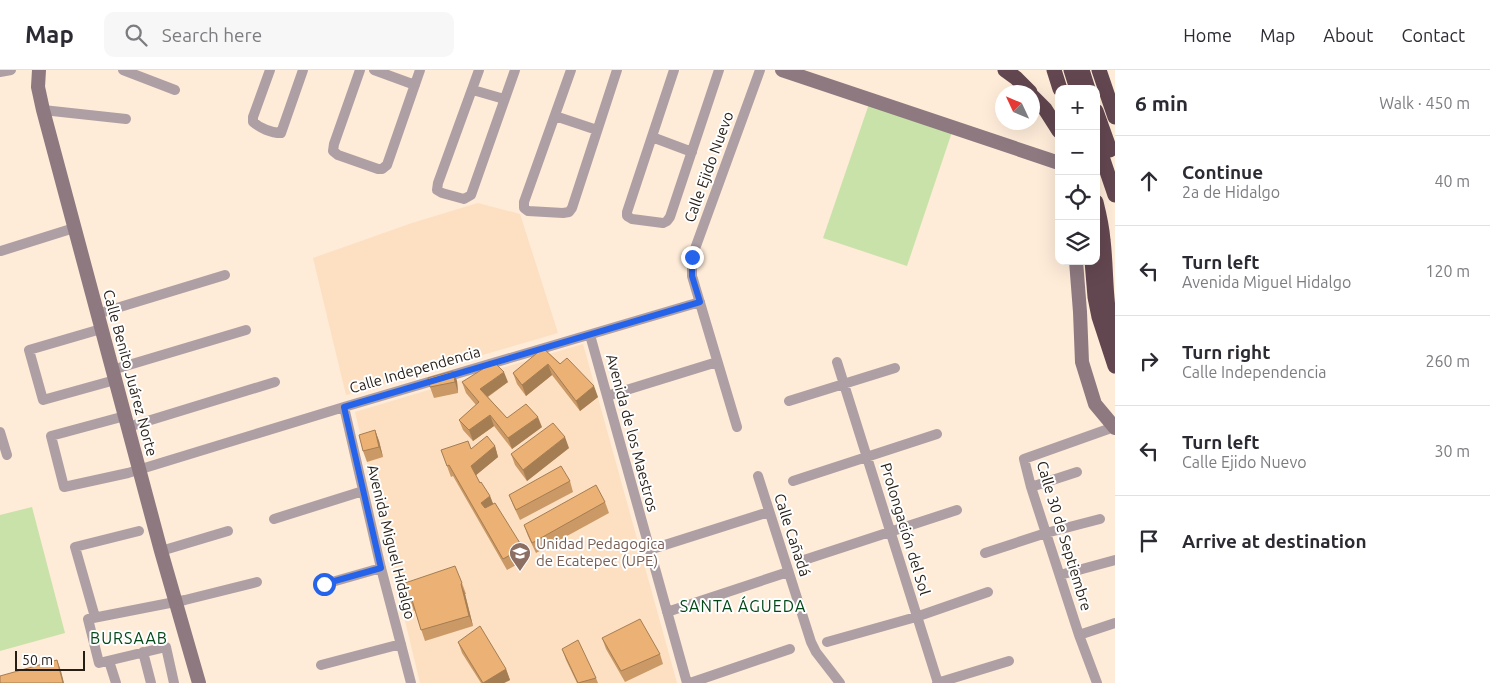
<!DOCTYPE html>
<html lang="en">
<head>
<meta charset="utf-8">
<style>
	:root { --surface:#fff; --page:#f7f7f7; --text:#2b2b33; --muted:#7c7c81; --line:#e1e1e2 }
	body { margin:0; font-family:Ubuntu,sans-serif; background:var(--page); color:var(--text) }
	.controls { position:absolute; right:15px; top:15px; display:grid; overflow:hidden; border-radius:10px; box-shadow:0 5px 20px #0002 }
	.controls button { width:45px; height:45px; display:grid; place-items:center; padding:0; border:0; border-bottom:1px solid var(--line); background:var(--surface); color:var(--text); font:25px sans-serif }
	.compass { position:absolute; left:995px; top:15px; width:45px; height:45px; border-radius:50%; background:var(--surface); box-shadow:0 5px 20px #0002; rotate:314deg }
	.scale { position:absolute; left:15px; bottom:12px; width:70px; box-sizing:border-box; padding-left:5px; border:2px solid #261e15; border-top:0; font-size:14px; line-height:18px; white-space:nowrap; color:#261e15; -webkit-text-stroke:4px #fff; paint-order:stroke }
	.stop { position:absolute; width:15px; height:15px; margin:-11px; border:4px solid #2563eb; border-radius:50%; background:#fff }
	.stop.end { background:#2563eb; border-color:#fff; box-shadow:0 1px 5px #0008 }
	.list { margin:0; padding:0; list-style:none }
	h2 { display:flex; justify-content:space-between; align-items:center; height:65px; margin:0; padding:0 20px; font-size:21px }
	h2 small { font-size:16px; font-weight:400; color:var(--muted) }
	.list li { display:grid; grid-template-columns:32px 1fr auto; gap:15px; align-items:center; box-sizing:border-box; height:90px; padding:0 20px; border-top:1px solid var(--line) }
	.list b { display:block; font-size:19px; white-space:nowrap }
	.list p { margin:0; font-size:16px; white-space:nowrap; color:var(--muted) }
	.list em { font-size:16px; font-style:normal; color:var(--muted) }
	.icon { flex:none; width:28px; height:28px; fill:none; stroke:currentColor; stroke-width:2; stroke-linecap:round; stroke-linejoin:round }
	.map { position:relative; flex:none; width:1115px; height:613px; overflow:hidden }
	header { display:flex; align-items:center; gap:30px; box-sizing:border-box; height:70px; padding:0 25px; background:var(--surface); border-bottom:1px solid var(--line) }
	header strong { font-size:24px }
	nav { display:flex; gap:28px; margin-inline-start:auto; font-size:18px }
	.search { width:350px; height:45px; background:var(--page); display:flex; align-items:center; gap:12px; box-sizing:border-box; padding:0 18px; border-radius:10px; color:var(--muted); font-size:19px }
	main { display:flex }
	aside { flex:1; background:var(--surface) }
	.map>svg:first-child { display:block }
	.built { fill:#fddfc2 }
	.green { fill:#c9e2a9 }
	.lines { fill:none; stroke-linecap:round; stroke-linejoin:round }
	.street { stroke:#ae9fa4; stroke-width:10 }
	.secondary { stroke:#8e7980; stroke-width:14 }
	.highway { stroke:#634750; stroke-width:15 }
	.wall { fill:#cb9965 }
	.shaded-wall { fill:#a57d52 }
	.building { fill:#ecb275; stroke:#a57d52 }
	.route { stroke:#2563eb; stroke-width:6 }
	.labels { text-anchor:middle; stroke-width:4; stroke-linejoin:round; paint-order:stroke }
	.street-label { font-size:15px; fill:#261e15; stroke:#fff }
	.education-label { font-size:15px; fill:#785e54; stroke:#fff; text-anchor:start }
	.neighbourhood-label { font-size:16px; letter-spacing:1px; fill:#044818; stroke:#fff }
</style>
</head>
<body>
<header>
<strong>Map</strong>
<div class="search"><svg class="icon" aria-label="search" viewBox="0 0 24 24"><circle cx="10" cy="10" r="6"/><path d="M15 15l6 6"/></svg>Search here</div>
<nav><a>Home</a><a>Map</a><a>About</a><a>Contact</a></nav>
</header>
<main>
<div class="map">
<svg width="1115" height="613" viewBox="0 0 1115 613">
	<rect width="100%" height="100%" fill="#feebd8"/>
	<path class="built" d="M478 133 520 144 558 263 346 325 313 188 412 153Z
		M583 274 677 613H420L355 342Z"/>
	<path class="green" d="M870 31 953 59 907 196 823 168Z
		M32 437 65 563 0 581V445Z"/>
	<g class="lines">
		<path class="street" d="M123 0 175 20
			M270 0 253 47V52C260 58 271 63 281 63L303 0
			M360 0 334 74 333 81 338 85 378 99H382L387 95 420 0
			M374 0 415 15
			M479 0 438 113 437 120 442 123 464 129 471 125 515 0
			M571 0 524 132V138L528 141 563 143 569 142 572 138 617 0
			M674 0 627 142V146L632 149 663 153 667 151 670 147 719 0
			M0 2 11 0
			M473 20 504 29
			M43 40 126 49
			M555 46 597 60
			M652 67 692 82
			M1 181 74 158
			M97 244 225 205
			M101 259 29 280 43 330 115 310
			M590 265 687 613
			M837 292 938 613
			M112 300 246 260
			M607 326 717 292
			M789 331 895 298
			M344 337 381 498 411 613
			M125 346 51 366 64 417 128 403 344 337 700 232
			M128 357 275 312
			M737 357 692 206V187L760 0
			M0 362 7 385
			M758 406 811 572 816 582 840 613
			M793 411 937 364
			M1031 417 1077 402
			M274 449 363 421
			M649 480 769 442
			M161 481 228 461
			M985 483 1046 463 1100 449
			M804 490 957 440
			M1060 505 1115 490
			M325 514 381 498
			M667 542 788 502
			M95 547 75 477 139 461
			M1079 565 1115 553
			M827 572 916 547 988 522
			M143 582 151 613
			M109 591 116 613
			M321 595 401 574
			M174 613 166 577 99 593 88 549 185 530 257 512
			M690 613 790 579
			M937 613 1009 591
			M1097 613 1079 565 1031 417 1024 389 1114 357"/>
		<path class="secondary" d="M39 0 38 17 43 40 161 481 199 613
			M782 0 1059 93
			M1076 191 1080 242 1082 292 1095 334 1115 358"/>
		<path class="highway" d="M1005 0 1016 8 1030 22
			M1054 0 1060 19
			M1071 0 1077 19
			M1082 0 1088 19
			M1099 0 1115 47
			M1032 26 1045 39 1059 61
			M1096 41 1110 80
			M1096 69 1115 125
			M1096 132C1099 144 1102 157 1103 170 1107 203 1104 238 1115 270
			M1092 191 1095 227 1099 247 1115 296"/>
	</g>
	<path class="wall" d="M543 278 598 327 580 341 552 305 526 326 517 314 513 303Z
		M453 301 457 311 458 323 434 328 430 317Z
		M462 312H508L488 327 507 348 542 357 512 379 494 356 473 371 463 360 459 350 476 335 466 323Z
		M375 360 379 371 383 387 367 392 363 381Z
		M495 376 498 387 476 405 480 413 490 426 493 434 523 478 527 489 507 500 453 406 451 407 441 380 471 379Z
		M569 378 527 411 515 395 511 384Z
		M570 411 573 422 520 450 513 435 509 425Z
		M605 432 609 443 536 483 528 466 524 455Z
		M462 513 466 524H465L473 556 425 571 415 541H414L410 531Z
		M602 568 660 584 663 594 625 612 606 579Z
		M458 572 506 599 510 610 504 613H481L462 583Z
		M562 579 596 608 598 613H577L566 590Z"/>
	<path class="shaded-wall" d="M548 294 552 305 526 326 522 315Z
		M453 301 457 311 458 323 455 312Z
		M504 302 508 312 484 329 480 319Z
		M594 316 598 327 580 341 576 331Z
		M490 345 494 356 473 371 469 360Z
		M538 347 542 357 512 379 508 368Z
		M375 360 379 371 383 387 379 377Z
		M565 367 569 378 527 411 523 400Z
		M495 376 498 387 475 406 471 396Z
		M490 426 494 436 485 443 481 433Z
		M461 514 465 524 473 556 469 546Z
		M57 590 61 601 64 613H63Z
		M506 599 510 610 504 613H483Z"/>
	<path class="building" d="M543 278 560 294 567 288 594 316 576 331 548 294 522 315 513 303Z
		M494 292 504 302 480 319 507 348 526 334 538 347 508 368 490 345 469 360 459 350 479 332 462 312Z
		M453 301 455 312 430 317 428 308Z
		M553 353 565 367 523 400 511 384Z
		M375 360 379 377 363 381 359 365Z
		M487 366 495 376 471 396 480 413 481 412 490 426 481 433 485 438 495 433 523 478 503 489 449 395 447 396 441 380 468 371 471 379Z
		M561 396 570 411 516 440 509 425Z
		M596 415 605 432 532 473 524 455Z
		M455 496 462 513 461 514 469 546 421 560 412 530 410 531 405 513Z
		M640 549 660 584 621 601 602 568Z
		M480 556 506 599 483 613 458 572Z
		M578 570 596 608 578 613 562 579Z
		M57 590 63 613H0V606Z"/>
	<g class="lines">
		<path class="route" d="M324 514 381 498 344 337 700 232 692 206V187"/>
	</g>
	<defs>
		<g id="school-pin" transform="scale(1.125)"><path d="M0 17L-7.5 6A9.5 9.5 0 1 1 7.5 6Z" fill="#8d6e63" stroke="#fff"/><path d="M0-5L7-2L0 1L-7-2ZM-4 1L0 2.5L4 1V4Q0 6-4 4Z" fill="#fff"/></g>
	</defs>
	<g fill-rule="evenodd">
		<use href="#school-pin" x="520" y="483"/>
	</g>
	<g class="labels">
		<g class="street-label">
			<text transform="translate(709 97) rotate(-70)" y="5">Calle Ejido Nuevo</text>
			<text transform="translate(415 300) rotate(-16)" y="5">Calle Independencia</text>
			<text transform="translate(130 303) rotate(75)" y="5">Calle Benito Juárez Norte</text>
			<text transform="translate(632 363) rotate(75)" y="5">Avenida de los Maestros</text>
			<text transform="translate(905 459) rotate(73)" y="5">Prolongación del Sol</text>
			<text transform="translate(792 465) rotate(72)" y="5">Calle Cañadá</text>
			<text transform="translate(1064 466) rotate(73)" y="5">Calle 30 de Septiembre</text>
			<text transform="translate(391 472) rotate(76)" y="5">Avenida Miguel Hidalgo</text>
		</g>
		<g class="education-label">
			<text x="536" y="479">Unidad Pedagogica<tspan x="536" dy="17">de Ecatepec (UPE)</tspan></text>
		</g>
		<g class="neighbourhood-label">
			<text x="743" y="542">SANTA ÁGUEDA</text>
			<text x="129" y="574">BURSAAB</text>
		</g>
	</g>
</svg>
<div class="controls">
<button>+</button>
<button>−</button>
<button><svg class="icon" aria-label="locate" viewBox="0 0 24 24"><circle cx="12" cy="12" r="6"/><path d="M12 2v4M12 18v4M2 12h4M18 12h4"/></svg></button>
<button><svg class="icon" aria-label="layers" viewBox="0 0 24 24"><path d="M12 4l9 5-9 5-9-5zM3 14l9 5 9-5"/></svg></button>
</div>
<svg class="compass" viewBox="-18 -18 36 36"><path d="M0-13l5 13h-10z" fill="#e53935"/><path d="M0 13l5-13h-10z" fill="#7c7c81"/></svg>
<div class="scale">50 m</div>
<div class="stop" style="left:324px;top:514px"></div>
<div class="stop end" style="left:692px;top:187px"></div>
</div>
<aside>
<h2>6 min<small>Walk · 450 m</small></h2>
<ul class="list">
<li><svg class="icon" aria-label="ahead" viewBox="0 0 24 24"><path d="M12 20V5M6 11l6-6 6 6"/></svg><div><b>Continue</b><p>2a de Hidalgo</p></div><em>40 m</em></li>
<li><svg class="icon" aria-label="left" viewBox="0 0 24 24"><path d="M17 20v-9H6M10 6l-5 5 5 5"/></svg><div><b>Turn left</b><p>Avenida Miguel Hidalgo</p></div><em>120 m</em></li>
<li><svg class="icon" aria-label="right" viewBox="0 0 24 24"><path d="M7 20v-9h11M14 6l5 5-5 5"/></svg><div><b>Turn right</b><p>Calle Independencia</p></div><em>260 m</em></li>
<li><svg class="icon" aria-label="left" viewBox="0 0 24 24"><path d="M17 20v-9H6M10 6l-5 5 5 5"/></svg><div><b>Turn left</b><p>Calle Ejido Nuevo</p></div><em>30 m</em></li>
<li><svg class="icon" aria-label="arrive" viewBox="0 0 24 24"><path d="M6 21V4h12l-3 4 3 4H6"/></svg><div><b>Arrive at destination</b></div></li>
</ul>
</aside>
</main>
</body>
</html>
